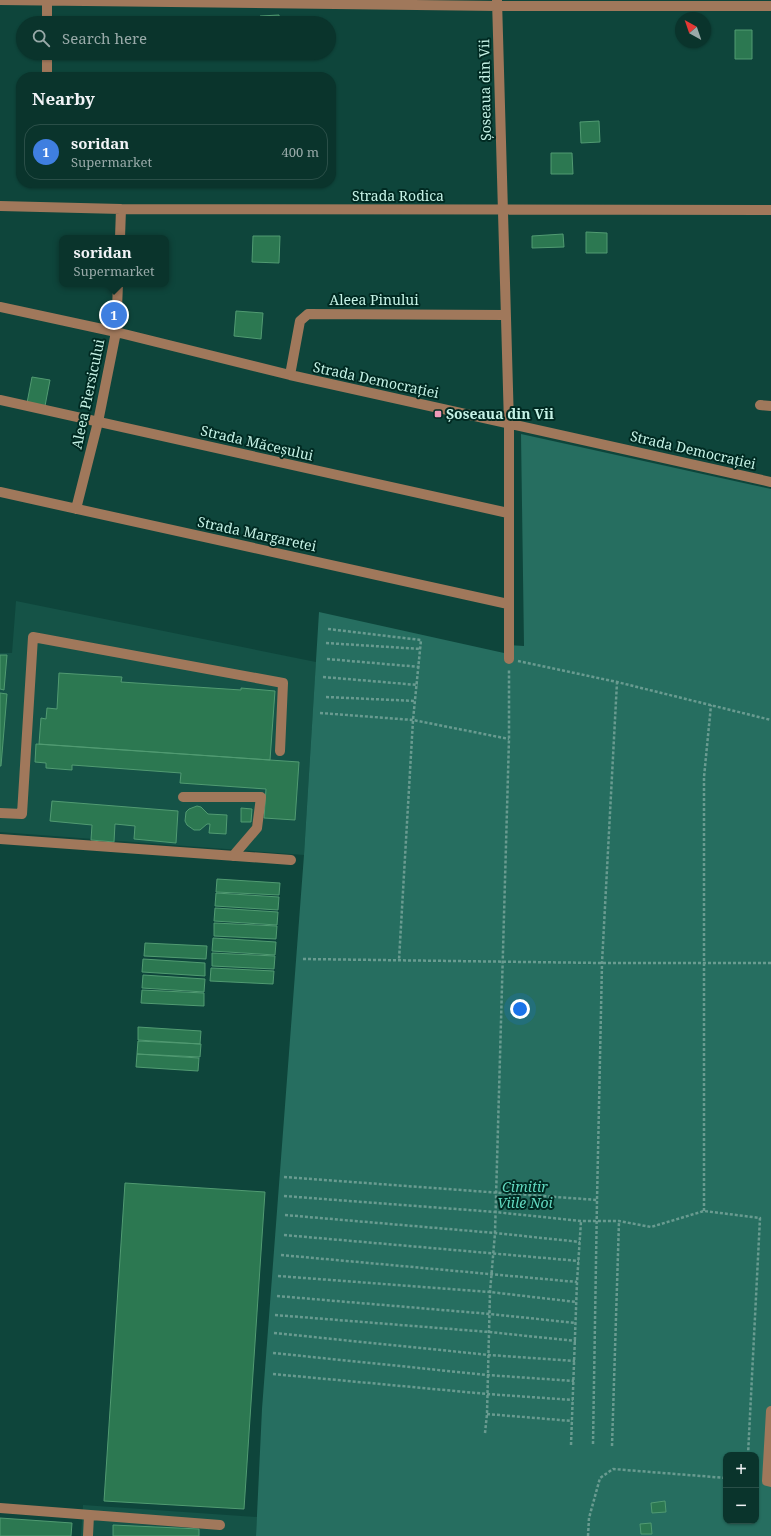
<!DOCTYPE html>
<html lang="en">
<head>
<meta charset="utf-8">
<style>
	:root { --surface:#0a342c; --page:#183f38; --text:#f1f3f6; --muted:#99aaa9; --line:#2a4f48; --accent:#ef9ab8 }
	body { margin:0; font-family:"Noto Serif",serif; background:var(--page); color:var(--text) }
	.controls { position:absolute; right:12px; bottom:12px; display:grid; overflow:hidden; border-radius:8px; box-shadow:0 1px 3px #0004 }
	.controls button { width:36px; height:36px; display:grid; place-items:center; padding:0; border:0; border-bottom:1px solid var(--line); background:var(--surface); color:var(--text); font:20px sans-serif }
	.compass { position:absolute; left:675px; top:12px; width:36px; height:36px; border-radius:50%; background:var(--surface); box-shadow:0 1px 3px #0004; rotate:320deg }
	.you { position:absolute; left:520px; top:1009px; width:14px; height:14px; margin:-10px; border:3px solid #fff; border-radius:50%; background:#1a73e8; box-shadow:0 0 0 6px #1a73e833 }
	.badge { display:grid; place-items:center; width:26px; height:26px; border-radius:50%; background:var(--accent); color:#fff; font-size:13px; font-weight:700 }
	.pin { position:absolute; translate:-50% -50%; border:2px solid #fff; box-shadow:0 1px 4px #0006 }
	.popup { position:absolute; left:59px; top:235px; width:110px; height:52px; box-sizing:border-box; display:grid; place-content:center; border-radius:8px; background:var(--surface); filter:drop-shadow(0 1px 3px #0005); font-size:13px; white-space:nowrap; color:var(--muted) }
	.popup b { font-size:15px; color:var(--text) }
	.popup::after { content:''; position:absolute; left:50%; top:100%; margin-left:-8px; border:8px solid transparent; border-top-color:var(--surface) }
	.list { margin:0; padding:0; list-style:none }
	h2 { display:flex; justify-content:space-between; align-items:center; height:52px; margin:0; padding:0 16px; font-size:17px }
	h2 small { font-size:13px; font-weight:400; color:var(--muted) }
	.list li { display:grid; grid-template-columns:26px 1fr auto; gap:12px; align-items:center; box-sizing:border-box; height:56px; margin:0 8px 8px; padding:0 8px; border:1px solid var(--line); border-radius:16px }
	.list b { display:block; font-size:15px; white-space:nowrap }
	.list p { margin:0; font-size:13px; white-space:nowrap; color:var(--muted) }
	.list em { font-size:13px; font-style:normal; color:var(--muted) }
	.icon { flex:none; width:22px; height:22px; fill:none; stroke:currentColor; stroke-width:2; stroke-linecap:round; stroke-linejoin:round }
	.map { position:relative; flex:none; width:771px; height:1536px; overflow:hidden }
	.search { position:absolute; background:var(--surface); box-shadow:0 1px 3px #0004; left:16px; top:16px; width:320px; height:44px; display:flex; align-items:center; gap:10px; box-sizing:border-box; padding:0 14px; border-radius:22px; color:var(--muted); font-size:15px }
	.panel { position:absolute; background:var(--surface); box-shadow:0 1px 3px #0004; left:16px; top:72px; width:320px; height:116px; border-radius:16px }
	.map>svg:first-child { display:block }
	.built { fill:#155347 }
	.green { fill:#266e60; fill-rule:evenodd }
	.building { fill:#2c7851; stroke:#519b72 }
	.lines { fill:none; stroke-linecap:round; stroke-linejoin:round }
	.path { stroke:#699b90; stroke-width:2.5; stroke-dasharray:3 2; stroke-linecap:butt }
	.minor { stroke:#a0785b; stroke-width:10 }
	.poi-dot { fill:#ef9ab8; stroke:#002a22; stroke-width:1.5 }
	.labels { text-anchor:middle; stroke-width:4; stroke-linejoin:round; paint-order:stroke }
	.street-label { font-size:14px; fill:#c5f2e6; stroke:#002a22 }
	.poi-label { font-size:14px; font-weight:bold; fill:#c5f2e6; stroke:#002a22; text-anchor:start }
	.park-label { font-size:14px; font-style:italic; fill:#62dac1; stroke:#002a22 }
</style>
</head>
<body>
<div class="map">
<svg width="771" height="1536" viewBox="0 0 771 1536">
	<rect width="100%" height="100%" fill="#0e453b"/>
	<path class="built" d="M16 601 316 662 304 855 0 832V653H12Z
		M83 1505 257 1517 256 1536H81Z"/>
	<path class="green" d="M521 434 771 489V1536H256L262 1409 304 855 319 612 504 653 508 645 524 646ZM726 1455H756V1521H726Z"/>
	<path class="building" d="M279 15 280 23H260V16Z
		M735 30H752V59H735Z
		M599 121 600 142 581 143 580 122Z
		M551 153H572L573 174H551Z
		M586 232 607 233V253H586Z
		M563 234 564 247 532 248V236Z
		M253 236H280L279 263 252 262Z
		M236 311 263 313 261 339 234 336Z
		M32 377 50 380 45 406 27 403Z
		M0 655H7L4 690 0 689Z
		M59 673 122 677 121 682 241 690V688L275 691 270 760 39 744 41 718 46 719 47 708 57 709Z
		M0 693 7 694 1 766H0Z
		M36 744 299 762 295 820 264 818 266 789 180 783 181 773 72 765V770L46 768V763L35 762Z
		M52 801 178 811 176 843 134 839 135 826 115 824 114 842 91 840 92 825 50 821Z
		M197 806 201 807 208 814 227 815 226 834 209 833 210 824H207L200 830H194L187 825 185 821 186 812 189 809Z
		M241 808 252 809 251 822H241Z
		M217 879 280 883 279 895 216 892Z
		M216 893 279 897 278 910 215 906Z
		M215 908 278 912 277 925 214 921Z
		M214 923 277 926 276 939 214 936Z
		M213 938 276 942 275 955 212 951Z
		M145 943 207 946 206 959 144 956Z
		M212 953 275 956 274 969 212 966Z
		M143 959 205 963V976L142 972Z
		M211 968 274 971 273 984 210 981Z
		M143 975 205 979 204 992 142 988Z
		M142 990 204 993V1006L141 1003Z
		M138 1027 201 1031 200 1044 138 1040Z
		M138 1041 201 1044 200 1057 137 1054Z
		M137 1054 199 1058 198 1071 136 1067Z
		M125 1183 265 1192 244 1509 104 1501Z
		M665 1501 666 1512 652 1513 651 1503Z
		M0 1518 72 1523 71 1536H0Z
		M651 1523 652 1534H641L640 1524Z
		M113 1525 199 1529V1536H113Z"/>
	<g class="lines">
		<path class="path" d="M328 629 421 640 413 720 399 960
			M326 643 421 649
			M327 659 420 667
			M518 661 617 682 771 720
			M323 677 418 685
			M326 697 416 701
			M320 713 413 720 509 739
			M303 959 602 963H771
			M284 1177 597 1200
			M284 1196 495 1212 581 1221H619L651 1227 704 1211 760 1218 748 1455
			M704 1211V777L711 705
			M285 1215 495 1233 580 1242
			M284 1235 579 1261
			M281 1255 577 1282
			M278 1276 490 1292 576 1302
			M277 1296 490 1314 576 1323
			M275 1315 489 1332 576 1341
			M274 1333 489 1355 575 1361
			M273 1353 487 1375 574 1381
			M273 1374 487 1394 573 1400
			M487 1414 572 1421
			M485 1433 487 1414 490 1292 495 1233 509 739V669
			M593 1444 597 1200 602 963 617 682
			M571 1445 577 1282 581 1221
			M612 1446 619 1221
			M588 1536 589 1518 600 1478 613 1469 726 1478"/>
		<path class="minor" d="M0 0 497 6H771
			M497 0 509 424V659
			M47 1V23
			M47 53V77
			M0 206 121 209 771 210
			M120 238 121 209
			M0 307 116 332 290 375 771 482
			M290 375 300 321 308 314 505 315
			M0 400 508 513
			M760 405 771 406
			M0 492 508 604
			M76 509 98 422 116 332 118 284
			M183 797H261L257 828 233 856
			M0 813 22 814 33 637 283 683 280 751
			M0 839 291 860
			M771 1411 767 1481 771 1482
			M0 1508 220 1525
			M88 1536 89 1515"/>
	</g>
	<rect class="poi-dot" x="434" y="410" width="8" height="8" rx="2"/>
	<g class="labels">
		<g class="street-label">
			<text transform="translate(485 90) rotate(-91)" y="5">Șoseaua din Vii</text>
			<text x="398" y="201">Strada Rodica</text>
			<text x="374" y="305">Aleea Pinului</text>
			<text transform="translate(376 380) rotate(12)" y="5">Strada Democrației</text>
			<text transform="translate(88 394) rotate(-78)" y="5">Aleea Piersicului</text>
			<text transform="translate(257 443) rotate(13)" y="5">Strada Măceșului</text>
			<text transform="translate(693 450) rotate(13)" y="5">Strada Democrației</text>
			<text transform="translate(257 534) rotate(12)" y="5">Strada Margaretei</text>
		</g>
		<g class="poi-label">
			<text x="446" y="419">Șoseaua din Vii</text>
		</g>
		<g class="park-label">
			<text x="525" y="1192">Cimitir<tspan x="525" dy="16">Viile Noi</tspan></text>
		</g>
	</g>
</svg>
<div class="controls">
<button>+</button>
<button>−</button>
</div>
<svg class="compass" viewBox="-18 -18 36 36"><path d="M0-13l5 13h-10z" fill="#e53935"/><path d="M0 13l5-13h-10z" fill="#99aaa9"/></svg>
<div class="you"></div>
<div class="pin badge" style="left:114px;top:315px;background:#3f7fe0">1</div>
<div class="popup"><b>soridan</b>Supermarket</div>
<div class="search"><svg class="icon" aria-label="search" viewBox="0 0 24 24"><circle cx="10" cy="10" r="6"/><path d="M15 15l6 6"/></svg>Search here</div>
<section class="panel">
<h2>Nearby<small></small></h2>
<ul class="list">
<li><span class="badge" style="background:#3f7fe0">1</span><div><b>soridan</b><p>Supermarket</p></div><em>400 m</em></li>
</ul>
</section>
</div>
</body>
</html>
